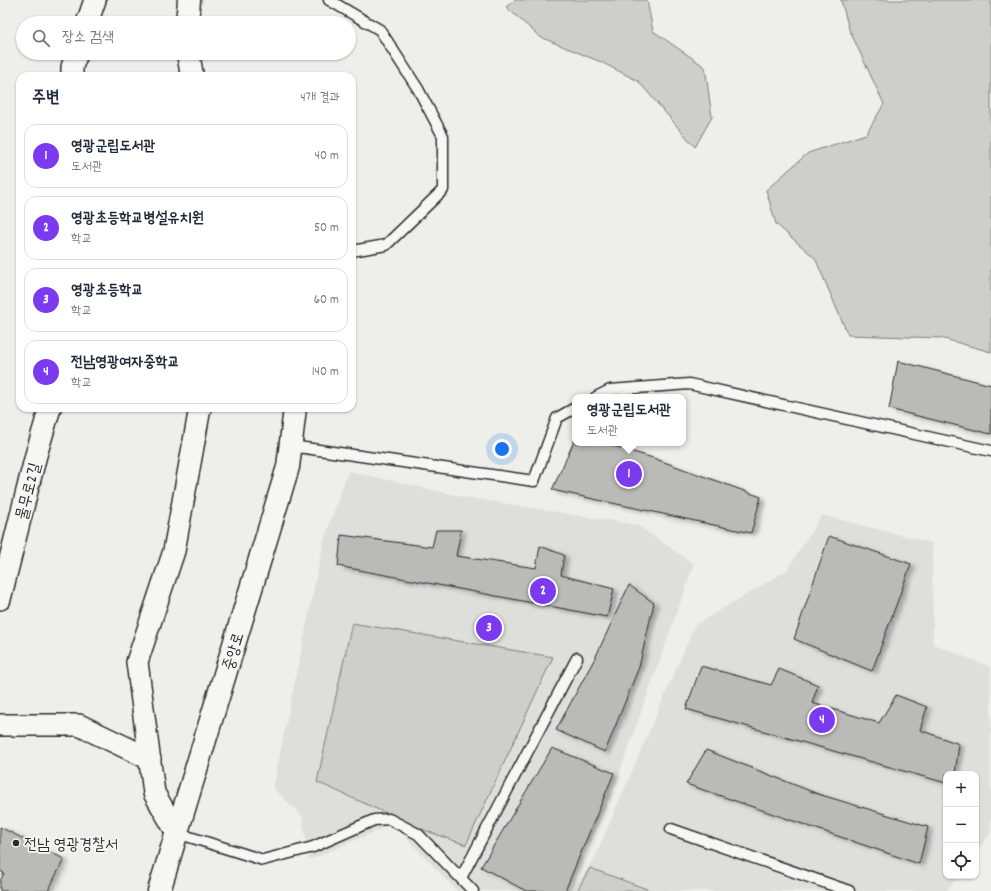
<!DOCTYPE html>
<html lang="ko">
<head>
<meta charset="utf-8">
<style>
	:root { --surface:#fff; --page:#f2f2f3; --text:#1f2937; --muted:#747a83; --line:#e0e1e3; --accent:#7c3aed }
	body { margin:0; font-family:Dekko,"Poor Story",sans-serif; background:var(--page); color:var(--text) }
	.controls { position:absolute; right:12px; bottom:12px; display:grid; overflow:hidden; border-radius:8px; box-shadow:0 1px 3px #0004 }
	.controls button { width:36px; height:36px; display:grid; place-items:center; padding:0; border:0; border-bottom:1px solid var(--line); background:var(--surface); color:var(--text); font:20px sans-serif }
	.you { position:absolute; left:502px; top:449px; width:14px; height:14px; margin:-10px; border:3px solid #fff; border-radius:50%; background:#1a73e8; box-shadow:0 0 0 6px #1a73e833 }
	.badge { display:grid; place-items:center; width:26px; height:26px; border-radius:50%; background:var(--accent); color:#fff; font-size:13px; font-weight:700 }
	.pin { position:absolute; translate:-50% -50%; border:2px solid #fff; box-shadow:0 1px 4px #0006 }
	.popup { position:absolute; left:572px; top:394px; width:114px; height:52px; box-sizing:border-box; display:grid; place-content:center; border-radius:8px; background:var(--surface); filter:drop-shadow(0 1px 3px #0005); font-size:13px; white-space:nowrap; color:var(--muted) }
	.popup b { font-size:15px; color:var(--text) }
	.popup::after { content:''; position:absolute; left:50%; top:100%; margin-left:-8px; border:8px solid transparent; border-top-color:var(--surface) }
	.list { margin:0; padding:0; list-style:none }
	h2 { display:flex; justify-content:space-between; align-items:center; height:52px; margin:0; padding:0 16px; font-size:17px }
	h2 small { font-size:13px; font-weight:400; color:var(--muted) }
	.list li { display:grid; grid-template-columns:26px 1fr auto; gap:12px; align-items:center; box-sizing:border-box; height:64px; margin:0 8px 8px; padding:0 8px; border:1px solid var(--line); border-radius:12px }
	.list b { display:block; font-size:15px; white-space:nowrap }
	.list p { margin:0; font-size:13px; white-space:nowrap; color:var(--muted) }
	.list em { font-size:13px; font-style:normal; color:var(--muted) }
	.icon { flex:none; width:22px; height:22px; fill:none; stroke:currentColor; stroke-width:2; stroke-linecap:round; stroke-linejoin:round }
	.map { position:relative; flex:none; width:991px; height:891px; overflow:hidden }
	.search { position:absolute; background:var(--surface); box-shadow:0 1px 3px #0004; left:16px; top:16px; width:340px; height:44px; display:flex; align-items:center; gap:10px; box-sizing:border-box; padding:0 14px; border-radius:22px; color:var(--muted); font-size:15px }
	.panel { position:absolute; background:var(--surface); box-shadow:0 1px 3px #0004; left:16px; top:72px; width:340px; height:340px; border-radius:12px }
	.map>svg:first-child { display:block }
	.built { fill:#dededb }
	.green { fill:#cececa; stroke:#7c7c7a }
	.building { fill:#babab7; stroke:#2b2b2b; filter:url(#shadow) }
	.lines { fill:none; stroke-linecap:round; stroke-linejoin:round }
	.lane-casing { stroke:#2b2b2b; stroke-width:13 }
	.street-casing { stroke:#2b2b2b; stroke-width:24 }
	.secondary-casing { stroke:#2b2b2b; stroke-width:25 }
	.lane { stroke:#f6f6f2; stroke-width:10 }
	.street { stroke:#f6f6f2; stroke-width:21 }
	.secondary { stroke:#f6f6f2; stroke-width:22 }
	.poi-dot { fill:#2b2b2b; stroke:#f6f6f2; stroke-width:1.5 }
	.labels { text-anchor:middle; stroke-width:3.5; stroke-linejoin:round; paint-order:stroke }
	.street-label { font-size:16px; fill:#2b2b2b; stroke:#f6f6f2 }
	.poi-label { font-size:16px; fill:#2b2b2b; stroke:#f6f6f2; text-anchor:start }
</style>
</head>
<body>
<div class="map">
<svg width="991" height="891" viewBox="0 0 991 891">
	<defs>
		<filter id="shadow"><feDropShadow dx="4.5" dy="2.5" stdDeviation="2" flood-color="#0004"/></filter>
	</defs>
	<rect width="100%" height="100%" fill="#eeeeea"/>
	<filter id="ink" filterUnits="userSpaceOnUse"><feTurbulence type="fractalNoise" baseFrequency=".025" numOctaves="2"/><feDisplacementMap in="SourceGraphic" scale="8" xChannelSelector="R" yChannelSelector="G"/><feConvolveMatrix kernelMatrix="1 2 1 2 8 2 1 2 1" color-interpolation-filters="sRGB"/></filter>
	<g filter="url(#ink)">
		<path class="built" d="M348 471 464 497 637 525 694 564 612 794 566 891H457L393 824 309 860 302 816 273 788 324 540Z
			M822 515 932 543 933 644 991 667V832L976 852V774H946V876H958L946 891H572L595 857 695 625 786 571Z"/>
		<path class="green" d="M515 0H647L653 31 705 67 712 117 695 147 638 81 601 62 540 37 506 7Z
			M841 0H991V352L941 338 848 335 815 258 776 224 766 190 808 153 866 134 884 104 849 29Z
			M352 623 553 657 466 845 421 829 317 782Z
			M590 868 652 891H577Z"/>
		<path class="building" d="M898 361 991 385V434L889 409Z
			M575 439V443H604L653 458 761 497 751 533 552 490Z
			M436 530H461L456 556 536 568 540 546 564 555 561 575 614 589 607 617 338 566 341 535 432 547Z
			M829 536 911 564 872 671 794 639Z
			M629 585 654 603 639 667 605 752 556 730 596 656Z
			M701 666 771 685 779 669 818 685 812 703 879 723 896 695 927 707 920 730 959 744 955 774H946V783L686 709Z
			M552 748 614 773 565 891H526L481 867Z
			M706 750 818 794 928 827 919 864 686 784Z
			M0 827 64 859 48 891H0V881L4 873 0 871Z"/>
		<g class="lines">
			<g class="lane-casing">
				<path id="lane" d="M329 0 380 30 418 89 443 136V190L386 245 352 251
					M596 397 610 390 689 384 991 451
					M291 446 534 481 557 418 575 408
					M671 829 849 891
					M177 833 263 860 313 847 374 820 389 819 418 834 473 891
					M461 878 577 658"/>
			</g>
			<g class="street-casing">
				<path id="street" d="M87 23 95 0
					M72 76V67L77 53
					M0 599 36 455 50 408
					M0 725H79L150 759
					M177 833 154 793 137 662 174 551 200 408"/>
			</g>
			<g class="secondary-casing">
				<path id="secondary" d="M187 23 189 0
					M188 53 192 76
					M159 891 288 467 295 408"/>
			</g>
			<use href="#lane" class="lane"/>
			<use href="#street" class="street"/>
			<use href="#secondary" class="secondary"/>
		</g>
	</g>
	<circle class="poi-dot" cx="16" cy="843" r="4"/>
	<g class="labels">
		<g class="street-label">
			<text transform="translate(27 491) rotate(-76)" y="6">물무로2길</text>
			<text transform="translate(232 651) rotate(-73)" y="6">중앙로</text>
		</g>
		<g class="poi-label">
			<text x="24" y="849">전남 영광경찰서</text>
		</g>
	</g>
</svg>
<div class="controls">
<button>+</button>
<button>−</button>
<button><svg class="icon" aria-label="locate" viewBox="0 0 24 24"><circle cx="12" cy="12" r="6"/><path d="M12 2v4M12 18v4M2 12h4M18 12h4"/></svg></button>
</div>
<div class="you"></div>
<div class="pin badge" style="left:629px;top:474px">1</div>
<div class="popup"><b>영광군립도서관</b>도서관</div>
<div class="pin badge" style="left:543px;top:591px">2</div>
<div class="pin badge" style="left:489px;top:628px">3</div>
<div class="pin badge" style="left:822px;top:720px">4</div>
<div class="search"><svg class="icon" aria-label="search" viewBox="0 0 24 24"><circle cx="10" cy="10" r="6"/><path d="M15 15l6 6"/></svg>장소 검색</div>
<section class="panel">
<h2>주변<small>4개 결과</small></h2>
<ul class="list">
<li><span class="badge">1</span><div><b>영광군립도서관</b><p>도서관</p></div><em>40 m</em></li>
<li><span class="badge">2</span><div><b>영광초등학교병설유치원</b><p>학교</p></div><em>50 m</em></li>
<li><span class="badge">3</span><div><b>영광초등학교</b><p>학교</p></div><em>60 m</em></li>
<li><span class="badge">4</span><div><b>전남영광여자중학교</b><p>학교</p></div><em>140 m</em></li>
</ul>
</section>
</div>
</body>
</html>
